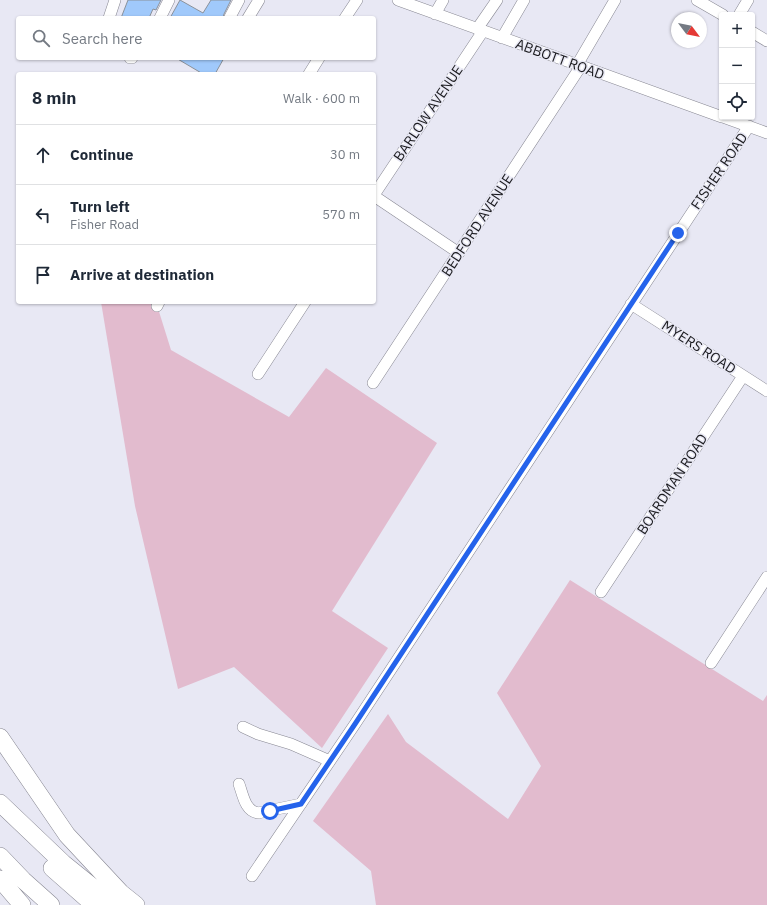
<!DOCTYPE html>
<html lang="en">
<head>
<meta charset="utf-8">
<style>
	:root { --surface:#fff; --page:#f6f6f7; --text:#1f2937; --muted:#747a83; --line:#e0e1e3 }
	body { margin:0; font-family:"IBM Plex Sans",sans-serif; background:var(--page); color:var(--text) }
	.controls { position:absolute; right:12px; top:12px; display:grid; overflow:hidden; border-radius:4px; box-shadow:0 1px 3px #0004 }
	.controls button { width:36px; height:36px; display:grid; place-items:center; padding:0; border:0; border-bottom:1px solid var(--line); background:var(--surface); color:var(--text); font:20px sans-serif }
	.compass { position:absolute; left:671px; top:12px; width:36px; height:36px; border-radius:50%; background:var(--surface); box-shadow:0 1px 3px #0004; rotate:122deg }
	.stop { position:absolute; width:12px; height:12px; margin:-9px; border:3px solid #2563eb; border-radius:50%; background:#fff }
	.stop.end { background:#2563eb; border-color:#fff; box-shadow:0 1px 4px #0008 }
	.list { margin:0; padding:0; list-style:none }
	h2 { display:flex; justify-content:space-between; align-items:center; height:52px; margin:0; padding:0 16px; font-size:17px }
	h2 small { font-size:13px; font-weight:400; color:var(--muted) }
	.list li { display:grid; grid-template-columns:26px 1fr auto; gap:12px; align-items:center; box-sizing:border-box; height:60px; padding:0 16px; border-top:1px solid var(--line) }
	.list b { display:block; font-size:15px; white-space:nowrap }
	.list p { margin:0; font-size:13px; white-space:nowrap; color:var(--muted) }
	.list em { font-size:13px; font-style:normal; color:var(--muted) }
	.icon { flex:none; width:22px; height:22px; fill:none; stroke:currentColor; stroke-width:2; stroke-linecap:round; stroke-linejoin:round }
	.map { position:relative; flex:none; width:767px; height:905px; overflow:hidden }
	.search { position:absolute; background:var(--surface); box-shadow:0 1px 3px #0004; left:16px; top:16px; width:360px; height:44px; display:flex; align-items:center; gap:10px; box-sizing:border-box; padding:0 14px; border-radius:4px; color:var(--muted); font-size:15px }
	.panel { position:absolute; background:var(--surface); box-shadow:0 1px 3px #0004; left:16px; top:72px; width:360px; height:232px; border-radius:4px }
	.map>svg:first-child { display:block }
	.green { fill:#e2bbce }
	.building { fill:#a0c9fb; stroke:#8a919a }
	.lines { fill:none; stroke-linecap:round; stroke-linejoin:round }
	.minor-casing { stroke:#878792; stroke-width:12 }
	.highway-casing { stroke:#878792; stroke-width:18 }
	.minor { stroke:#fff; stroke-width:11 }
	.highway { stroke:#fff; stroke-width:17 }
	.route { stroke:#2563eb; stroke-width:5 }
	.labels { text-anchor:middle; stroke-width:3; stroke-linejoin:round; paint-order:stroke }
	.street-label { font-size:14px; fill:#1c1c20; stroke:#e8e8f4 }
</style>
</head>
<body>
<div class="map">
<svg width="767" height="905" viewBox="0 0 767 905">
	<rect width="100%" height="100%" fill="#e8e8f4"/>
	<path class="green" d="M101 302H156L171 350 289 417 326 368 437 443 332 611 388 648 322 748 234 667 178 689 135 506Z
		M570 580 763 701 767 695V905H376L371 871 313 821 388 714 406 742 508 819 541 766 497 693Z"/>
	<path class="building" d="M128 0H161L156 10 153 9 149 18H121Z
		M180 0 203 13 211 0H231L224 14 223 18H170Z
		M176 58H224L215 74H203Z"/>
	<g class="lines">
		<g class="minor-casing">
			<path id="minor" d="M398 0 722 117
				M697 0 723 15
				M435 14 443 0
				M739 15 748 0
				M109 18 115 0
				M160 18 169 0
				M231 18 230 17 239 0
				M248 18 259 0
				M345 18 357 0
				M477 29 497 0
				M752 32 767 41
				M502 38 524 0
				M130 58H132
				M577 65 615 0
				M309 74 319 58
				M723 117 767 133
				M374 195 483 31
				M374 196 459 253
				M631 304 767 391
				M157 306 159 302
				M258 374 305 302
				M373 383 581 66
				M601 592 743 376
				M711 663 767 577
				M243 727 258 734 291 744 330 761
				M239 784C243 795 245 811 258 813L301 804
				M252 876 355 724 749 126"/>
		</g>
		<g class="highway-casing">
			<path id="highway" d="M0 737 67 835 121 893 136 905
				M0 803 63 863 115 905
				M0 856 23 880 51 905
				M52 868 94 905
				M0 879 22 905"/>
		</g>
		<use href="#minor" class="minor"/>
		<use href="#highway" class="highway"/>
	</g>
	<g class="lines">
		<path class="route" d="M270 811 301 804 355 724 678 233"/>
	</g>
	<g class="labels">
		<g class="street-label">
			<text transform="translate(560 59) rotate(20)" y="5">ABBOTT ROAD</text>
			<text transform="translate(428 113) rotate(-56)" y="5">BARLOW AVENUE</text>
			<text transform="translate(719 171) rotate(-56)" y="5">FISHER ROAD</text>
			<text transform="translate(477 225) rotate(-57)" y="5">BEDFORD AVENUE</text>
			<text transform="translate(699 347) rotate(33)" y="5">MYERS ROAD</text>
			<text transform="translate(672 484) rotate(-57)" y="5">BOARDMAN ROAD</text>
		</g>
	</g>
</svg>
<div class="controls">
<button>+</button>
<button>−</button>
<button><svg class="icon" aria-label="locate" viewBox="0 0 24 24"><circle cx="12" cy="12" r="6"/><path d="M12 2v4M12 18v4M2 12h4M18 12h4"/></svg></button>
</div>
<svg class="compass" viewBox="-18 -18 36 36"><path d="M0-13l5 13h-10z" fill="#e53935"/><path d="M0 13l5-13h-10z" fill="#747a83"/></svg>
<div class="stop" style="left:270px;top:811px"></div>
<div class="stop end" style="left:678px;top:233px"></div>
<div class="search"><svg class="icon" aria-label="search" viewBox="0 0 24 24"><circle cx="10" cy="10" r="6"/><path d="M15 15l6 6"/></svg>Search here</div>
<section class="panel">
<h2>8 min<small>Walk · 600 m</small></h2>
<ul class="list">
<li><svg class="icon" aria-label="ahead" viewBox="0 0 24 24"><path d="M12 20V5M6 11l6-6 6 6"/></svg><div><b>Continue</b></div><em>30 m</em></li>
<li><svg class="icon" aria-label="left" viewBox="0 0 24 24"><path d="M17 20v-9H6M10 6l-5 5 5 5"/></svg><div><b>Turn left</b><p>Fisher Road</p></div><em>570 m</em></li>
<li><svg class="icon" aria-label="arrive" viewBox="0 0 24 24"><path d="M6 21V4h12l-3 4 3 4H6"/></svg><div><b>Arrive at destination</b></div></li>
</ul>
</section>
</div>
</body>
</html>
